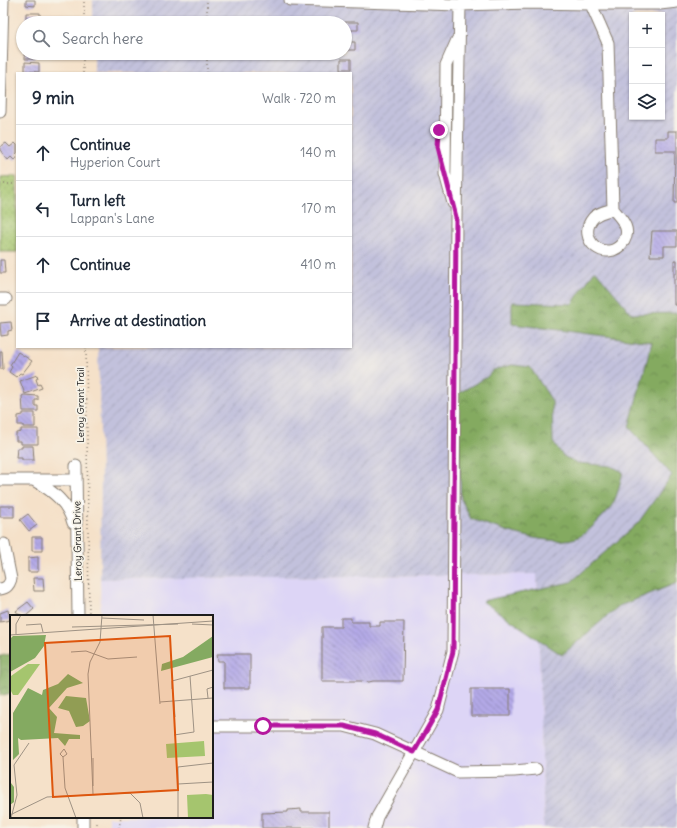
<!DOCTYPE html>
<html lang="en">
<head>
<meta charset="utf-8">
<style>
	:root { --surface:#fff; --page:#f2f2f3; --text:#1f2937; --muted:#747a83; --line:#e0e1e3 }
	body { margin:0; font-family:Delius,sans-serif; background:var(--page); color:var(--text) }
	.controls { position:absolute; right:12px; top:12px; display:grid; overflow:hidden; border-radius:0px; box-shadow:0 1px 3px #0004 }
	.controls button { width:36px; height:36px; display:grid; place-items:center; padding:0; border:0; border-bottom:1px solid var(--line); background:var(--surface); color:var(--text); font:20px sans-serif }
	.stop { position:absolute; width:12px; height:12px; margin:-9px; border:3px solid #b5179e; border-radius:50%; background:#fff }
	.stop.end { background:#b5179e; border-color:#fff; box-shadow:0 1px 4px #0008 }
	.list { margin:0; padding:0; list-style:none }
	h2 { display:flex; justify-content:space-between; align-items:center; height:52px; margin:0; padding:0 16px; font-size:17px }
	h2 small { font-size:13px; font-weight:400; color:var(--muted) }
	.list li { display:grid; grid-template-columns:26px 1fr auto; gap:12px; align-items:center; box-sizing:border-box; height:56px; padding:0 16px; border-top:1px solid var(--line) }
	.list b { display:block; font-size:15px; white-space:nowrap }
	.list p { margin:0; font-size:13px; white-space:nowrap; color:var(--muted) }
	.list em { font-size:13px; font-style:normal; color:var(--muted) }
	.icon { flex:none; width:22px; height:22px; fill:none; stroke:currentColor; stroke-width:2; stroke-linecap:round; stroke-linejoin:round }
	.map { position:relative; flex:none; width:677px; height:828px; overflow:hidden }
	.search { position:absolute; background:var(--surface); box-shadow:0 1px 3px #0004; left:16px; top:16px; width:336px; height:44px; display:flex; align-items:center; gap:10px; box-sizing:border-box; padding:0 14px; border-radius:22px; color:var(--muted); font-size:15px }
	.panel { position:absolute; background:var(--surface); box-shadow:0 1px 3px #0004; left:16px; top:72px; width:336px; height:276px; border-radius:0px }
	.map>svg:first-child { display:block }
	.built { fill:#ddd5f6 }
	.industrial { fill:url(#industrial-furrows); fill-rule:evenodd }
	.forest { fill:url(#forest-crowns); stroke:#50633e }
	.park { fill:url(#park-dots); stroke:#607045 }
	.building { fill:url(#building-back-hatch) }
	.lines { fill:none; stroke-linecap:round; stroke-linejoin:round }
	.minor-casing { stroke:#887e72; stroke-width:13 }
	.path { stroke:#887e72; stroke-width:1.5; stroke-dasharray:1 3; stroke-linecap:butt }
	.minor { stroke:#fff; stroke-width:11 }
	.route { stroke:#b5179e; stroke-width:5 }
	.labels { text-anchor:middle; stroke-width:3.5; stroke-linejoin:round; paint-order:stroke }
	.street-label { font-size:10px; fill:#1c1c1c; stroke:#f7f3e8 }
	.inset-road { fill:none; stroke:#9e9284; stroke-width:1 }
	.view { fill:#de560d; fill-opacity:0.15; stroke:#de560d; stroke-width:2 }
	.inset-edge { fill:none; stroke:#1c1c1c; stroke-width:2 }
</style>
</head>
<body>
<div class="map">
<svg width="677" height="828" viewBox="0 0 677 828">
	<defs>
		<pattern id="industrial-furrows" width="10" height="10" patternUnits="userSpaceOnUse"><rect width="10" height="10" fill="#c2c1dc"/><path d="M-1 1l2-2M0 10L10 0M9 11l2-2" fill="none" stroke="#a6a5bc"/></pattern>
		<pattern id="forest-crowns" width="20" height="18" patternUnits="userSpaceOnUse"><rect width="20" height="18" fill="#84aa61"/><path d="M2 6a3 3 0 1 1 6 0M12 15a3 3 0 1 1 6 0" fill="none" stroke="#6b8a4f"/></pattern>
		<pattern id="park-dots" width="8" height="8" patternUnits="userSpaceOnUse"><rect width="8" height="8" fill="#a5c56e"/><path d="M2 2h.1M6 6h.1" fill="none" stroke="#8da95f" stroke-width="1.8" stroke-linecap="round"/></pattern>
		<pattern id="building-back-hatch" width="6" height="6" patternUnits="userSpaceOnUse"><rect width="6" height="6" fill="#b3a9e7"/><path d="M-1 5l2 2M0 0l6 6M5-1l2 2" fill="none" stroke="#9189ba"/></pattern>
	</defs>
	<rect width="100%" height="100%" fill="#f7f3e8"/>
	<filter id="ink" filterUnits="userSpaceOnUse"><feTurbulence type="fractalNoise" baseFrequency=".025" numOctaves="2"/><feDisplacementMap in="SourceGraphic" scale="8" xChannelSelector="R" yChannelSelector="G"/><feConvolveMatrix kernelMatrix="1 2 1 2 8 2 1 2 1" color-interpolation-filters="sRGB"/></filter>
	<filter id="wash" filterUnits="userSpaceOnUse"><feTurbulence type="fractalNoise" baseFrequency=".012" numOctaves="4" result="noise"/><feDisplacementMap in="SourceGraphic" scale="16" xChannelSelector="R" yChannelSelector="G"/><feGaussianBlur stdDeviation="0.9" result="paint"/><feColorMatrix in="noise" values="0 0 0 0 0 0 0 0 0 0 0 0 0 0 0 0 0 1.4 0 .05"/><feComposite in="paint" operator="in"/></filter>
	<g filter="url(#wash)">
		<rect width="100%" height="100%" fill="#f5e1c9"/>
		<path class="built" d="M537 574 544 828H109L108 817H212V616H101L100 579Z"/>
		<path class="industrial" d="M93 0H677V828H544L537 574 100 579 101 474 98 347H351V73H94V53H345V23H93ZM632 15H662V117H632Z"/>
		<path class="forest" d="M595 270 632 314 677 313V583L619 606 562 655 482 601 571 582 638 523 672 475 629 427 652 342 512 324V302L572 304Z
			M512 365 530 367 552 401 553 442 563 456 577 463 611 466 623 472C620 482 618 493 614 502 609 511 585 536 576 538 547 547 500 529 471 519L461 499 457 394 487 377 493 370Z
			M11 654V693L0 696V656Z"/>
		<path class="park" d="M17 176V252H0V177Z"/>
		<g id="blocks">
			<path class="building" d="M26 0H35V6L26 5Z
				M26 13H40V22H26Z
				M345 22H358V30H345Z
				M345 42H355V50H345Z
				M25 53H35V59H25Z
				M341 59H351V69H341Z
				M25 62 39 63V72L25 71Z
				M668 131H677V203H674L675 151H655V138H668Z
				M6 143 10 147 15 143 17 145V153L15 155 17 158 14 160 11 157 8 160 0 150V147Z
				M652 231H677V246H664V256H650Z
				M0 260H4L5 273H0Z
				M674 260H677V305H674Z
				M11 322 12 330 8 331V335L1 336 0 323Z
				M0 351H2L3 369H0Z
				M18 352 32 361 22 374 20 373 16 377 9 372 12 367 10 365Z
				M37 375 38 378 36 379 38 385 40 384 42 388 25 394 20 381Z
				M24 395 38 396V400H35V406H38V411H23L22 396Z
				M23 413H35V427H23V425H18V416L23 415Z
				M21 429H38V444H21V441H16V433L21 432Z
				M22 446H33L34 460H22V458H16L17 448H22Z
				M0 506H14V517H0Z
				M28 514 37 525 29 531 20 520Z
				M32 537H42V551H32Z
				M38 557V572H28V558Z
				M33 578H43L44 591H34Z
				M28 602 34 609 26 616H22L20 614 19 615 16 611Z
				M8 610 10 620 0 622V613Z
				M341 618H351V622H369V626H380V622H404L403 681H373L369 682 361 681H322V627H341Z
				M217 654H250V688H224V661H218Z
				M471 689H510V716H471Z
				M301 809V812H329V828H262V813L288 812V810Z"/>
		</g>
	</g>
	<g filter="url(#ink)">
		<use href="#blocks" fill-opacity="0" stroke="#887e72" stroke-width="1"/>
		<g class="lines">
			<g class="minor-casing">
				<path id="minor" d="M290 0 460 5 530 3 590 4H660L677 2
					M589 0 608 43 613 209C620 218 632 228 624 241 607 266 575 239 593 218 597 213 606 211 613 209
					M0 112 3 0
					M453 203 445 174 446 65 457 40
					M0 299H6
					M76 466 78 616
					M0 480H76
					M35 481C53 491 68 503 73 523
					M0 589C7 588 9 585 11 579L4 544
					M212 726H344L375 734 458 772 514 771 536 769
					M83 817V828
					M374 828 377 817 438 710 453 651 456 217 460 5"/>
			</g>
			<path class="path" d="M84 23V0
				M207 23V0
				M83 73V53
				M207 73V53
				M0 184H17
				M86 347 89 616
				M97 828V817
				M119 828 121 817"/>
			<use href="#minor" class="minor"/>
		</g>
	</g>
	<g class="lines" filter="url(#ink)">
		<path class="route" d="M263 726H344L375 734 414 752 438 710 453 651 456 217 438 147 439 130"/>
	</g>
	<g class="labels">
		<g class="street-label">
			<text transform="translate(80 405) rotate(-90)" y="4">Leroy Grant Trail</text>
			<text transform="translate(77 541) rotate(-91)" y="4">Leroy Grant Drive</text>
		</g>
	</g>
	<g transform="translate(10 615)">
		<rect width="203" height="203" fill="#f5e1c9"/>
		<path d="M36 20 34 31 25 43 0 57V24L3 21ZM203 21V42L151 56 152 49 173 42ZM58 59 73 68 57 73 39 93 47 102 44 118 70 120V124H59L55 131 48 123 11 125 8 123 9 139 3 145V98L18 73 32 80 33 75 48 69ZM56 81 76 83 80 106 73 111 66 112 59 96 48 93ZM1 168 4 172V187L0 190Z" fill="#84aa61"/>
		<path d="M18 49H30L8 80H3L1 76V61Z" fill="#a5c56e"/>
		<path d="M194 126 195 141 157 143 156 129ZM196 179 203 180V203H178L177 180Z" fill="#a5c56e"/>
		<path class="inset-road" d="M143 0 150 89M92 3 134 5M182 9 203 10M16 10 31 9 33 17M62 12 168 9M6 19V9L11 0M0 20 203 6M61 37 76 36 98 44 127 42M162 74V66L203 55M198 83 197 74 203 72M164 86 165 102M150 87 203 83M164 120 184 117 180 61M53 142 57 139 54 134 50 139 53 142 55 173 66 203M83 143V171M168 169 203 167M83 179 78 59 80 47 90 27 92 0M0 200 37 182 120 178 130 188 133 203M1 203 7 180 4 150 19 128M168 203V152L203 148"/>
		<path class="view" d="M160 21 168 175 43 182 35 28Z"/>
		<rect width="203" height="203" class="inset-edge"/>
	</g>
</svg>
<div class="controls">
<button>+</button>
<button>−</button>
<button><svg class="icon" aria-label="layers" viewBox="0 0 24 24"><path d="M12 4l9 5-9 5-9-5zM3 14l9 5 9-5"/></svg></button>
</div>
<div class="stop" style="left:263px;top:726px"></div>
<div class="stop end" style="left:439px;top:130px"></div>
<div class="search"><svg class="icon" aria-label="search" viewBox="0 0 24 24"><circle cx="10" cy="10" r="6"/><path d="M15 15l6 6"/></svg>Search here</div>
<section class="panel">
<h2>9 min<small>Walk · 720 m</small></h2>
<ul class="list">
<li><svg class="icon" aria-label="ahead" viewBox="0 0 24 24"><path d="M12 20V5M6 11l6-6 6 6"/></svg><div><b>Continue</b><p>Hyperion Court</p></div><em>140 m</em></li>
<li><svg class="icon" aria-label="left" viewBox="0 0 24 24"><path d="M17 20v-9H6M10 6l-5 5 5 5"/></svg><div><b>Turn left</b><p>Lappan's Lane</p></div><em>170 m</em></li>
<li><svg class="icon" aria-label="ahead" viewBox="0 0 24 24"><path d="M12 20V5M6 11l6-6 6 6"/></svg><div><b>Continue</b></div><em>410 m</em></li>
<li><svg class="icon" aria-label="arrive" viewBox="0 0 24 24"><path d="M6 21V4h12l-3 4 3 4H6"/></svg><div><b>Arrive at destination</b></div></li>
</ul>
</section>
</div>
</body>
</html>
